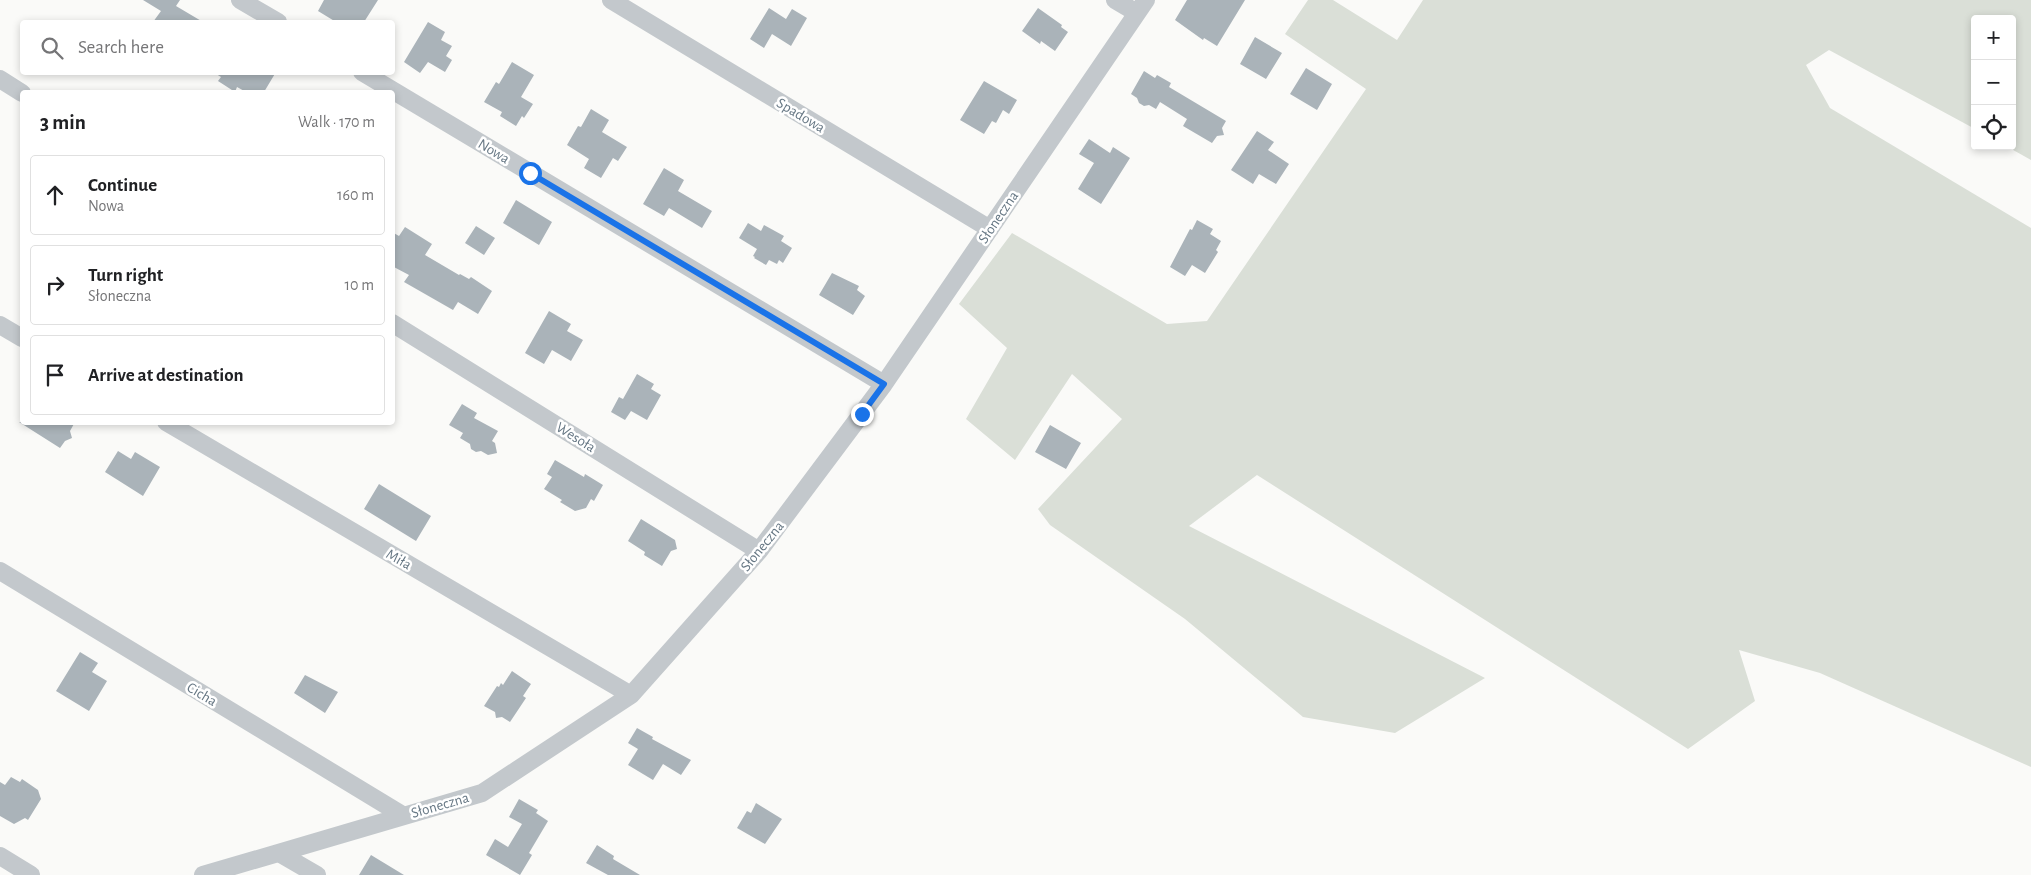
<!DOCTYPE html>
<html lang="en">
<head>
<meta charset="utf-8">
<style>
	:root { --surface:#fff; --page:#f2f2f2; --text:#202124; --muted:#757577; --line:#e0e0e0 }
	body { margin:0; font-family:"Alegreya Sans",sans-serif; background:var(--page); color:var(--text) }
	.controls { position:absolute; right:15px; top:15px; display:grid; overflow:hidden; border-radius:5px; box-shadow:0 2px 8px #0003 }
	.controls button { width:45px; height:45px; display:grid; place-items:center; padding:0; border:0; border-bottom:1px solid var(--line); background:var(--surface); color:var(--text); font:25px sans-serif }
	.stop { position:absolute; width:15px; height:15px; margin:-11px; border:4px solid #1a73e8; border-radius:50%; background:#fff }
	.stop.end { background:#1a73e8; border-color:#fff; box-shadow:0 1px 5px #0008 }
	.list { margin:0; padding:0; list-style:none }
	h2 { display:flex; justify-content:space-between; align-items:center; height:65px; margin:0; padding:0 20px; font-size:21px }
	h2 small { font-size:16px; font-weight:400; color:var(--muted) }
	.list li { display:grid; grid-template-columns:32px 1fr auto; gap:15px; align-items:center; box-sizing:border-box; height:80px; margin:0 10px 10px; padding:0 10px; border:1px solid var(--line); border-radius:5px }
	.list b { display:block; font-size:19px; white-space:nowrap }
	.list p { margin:0; font-size:16px; white-space:nowrap; color:var(--muted) }
	.list em { font-size:16px; font-style:normal; color:var(--muted) }
	.icon { flex:none; width:28px; height:28px; fill:none; stroke:currentColor; stroke-width:2; stroke-linecap:round; stroke-linejoin:round }
	.map { position:relative; flex:none; width:2031px; height:875px; overflow:hidden }
	.search { position:absolute; background:var(--surface); box-shadow:0 2px 8px #0003; left:20px; top:20px; width:375px; height:55px; display:flex; align-items:center; gap:12px; box-sizing:border-box; padding:0 18px; border-radius:5px; color:var(--muted); font-size:19px }
	.panel { position:absolute; background:var(--surface); box-shadow:0 2px 8px #0003; left:20px; top:90px; width:375px; height:335px; border-radius:5px }
	.map>svg:first-child { display:block }
	.green { fill:#dadfd7 }
	.building { fill:#aab3b9 }
	.lines { fill:none; stroke-linecap:round; stroke-linejoin:round }
	.minor { stroke:#c3c8cc; stroke-width:18 }
	.route { stroke:#1a73e8; stroke-width:6 }
	.labels { text-anchor:middle; stroke-width:5; stroke-linejoin:round; paint-order:stroke }
	.street-label { font-size:15px; fill:#657683; stroke:#fff }
</style>
</head>
<body>
<div class="map">
<svg width="2031" height="875" viewBox="0 0 2031 875">
	<rect width="100%" height="100%" fill="#fafaf8"/>
	<path class="green" d="M1308 0H1333L1397 40 1423 0H2031V160L2006 146H2012V19H1975V129L1829 50 1806 65 1830 108 2031 228V767L1820 673 1739 650 1755 701 1688 749 1257 475 1189 526 1485 678 1395 733 1303 717 1185 619 1050 525 1038 509 1122 419 1072 374 1015 460 966 419 1007 348 959 304 1012 233 1167 324 1207 321 1366 89 1285 34Z"/>
	<path class="building" d="M143 0H180L176 6 203 22H153L161 11Z
		M324 0H378L364 22H336L318 11Z
		M1187 0H1245L1217 46 1204 38 1203 40 1175 20Z
		M769 8 786 19 792 9 807 18 791 46 772 34 764 48 750 39Z
		M1038 8 1062 25 1061 27 1068 32 1055 51 1041 41 1040 44 1022 31Z
		M428 22 445 32 441 40 452 46 446 56 452 60 445 72 428 62 420 73 404 62Z
		M1255 37 1282 53 1266 79 1240 64Z
		M512 62 534 75 521 97 533 104 524 118 522 116 516 126 500 116 502 112 484 102 496 82 499 84Z
		M1306 68 1332 84 1317 110 1290 94Z
		M1144 71 1155 78 1157 75 1171 83 1169 87 1226 121 1222 128 1224 135 1217 136 1212 143 1183 126 1187 119 1160 102 1156 109 1149 105 1144 106 1139 103 1137 98 1131 94Z
		M213 72H276L264 92H246L237 87 235 92 218 81 221 77Z
		M984 81 1017 100 1009 114 1003 110 996 123 992 121 984 134 960 120Z
		M591 109 609 120 602 132 627 147 618 161 613 158 601 178 584 168 589 159 567 145 578 126 581 127Z
		M1257 131 1274 142 1268 150 1289 164 1276 184 1259 174 1253 184 1231 170Z
		M1089 139 1110 153 1113 147 1130 158 1101 204 1078 189 1094 163 1079 154Z
		M664 168 684 180 678 191 712 211 702 228 669 208 664 216 643 204Z
		M516 200 552 222 539 245 503 223Z
		M1197 220 1213 229 1210 234 1221 241 1216 250 1218 252 1205 273 1192 265 1185 276 1170 267 1190 229 1192 230Z
		M748 223 761 231 764 225 784 236 781 241 792 248 783 263 779 260 777 264 769 260 766 265 754 258 755 257 753 256 757 249 739 238Z
		M476 226 495 238 484 255 465 243Z
		M405 227 432 244 425 255 459 275 460 274 469 279 471 277 492 291 478 314 458 302 453 310 404 282 409 275 392 266V232L399 236Z
		M832 273 859 286 857 290 865 296 853 315 819 295Z
		M549 311 571 324 567 331 583 340 571 361 552 350 544 364 525 353Z
		M637 374 654 384 651 389 661 395 647 420 631 411 625 420 611 412 619 397 623 399Z
		M462 404 477 413 474 418 498 431 492 441 495 443 497 453 488 455 481 451 476 452 471 449 470 444 460 438 463 433 449 425Z
		M19 422H75L70 431 72 438 65 441 60 448Z
		M1050 425 1081 443 1066 469 1035 452Z
		M118 451 131 459 135 452 160 467 143 496 105 472Z
		M555 460 584 477 585 474 603 485 594 501 591 499 586 508 575 511 560 502 562 500 544 489 552 477 547 474Z
		M379 484 431 516 416 541 364 509Z
		M641 519 675 540 677 549 671 551 662 566 644 555 645 552 628 541Z
		M80 652 98 663 92 672 107 681 89 711 56 691Z
		M512 671 531 684 523 696 526 698 510 722 502 717 496 718 495 712 484 706 497 686 499 687 501 683 503 685Z
		M305 675 338 692 325 713 294 693Z
		M637 728 653 737 652 739 691 760 681 775 663 764 653 780 628 765 638 749 628 743Z
		M11 777 20 782 22 779 38 790 41 799 28 820 25 818 14 824 0 816V782L5 785Z
		M519 799 538 810 536 813 548 821 529 853 532 855 520 875 486 855 495 839 508 847 522 824 509 817Z
		M756 803 782 819 765 844 737 828 747 811 751 813Z
		M597 845 614 856 613 859 640 875H608L586 863Z
		M371 855 404 875H359Z"/>
	<g class="lines">
		<path class="minor" d="M240 0 278 22
			M611 0 990 229
			M1115 0 1137 13
			M362 72 884 384
			M0 79 22 93
			M392 323 759 551
			M0 325 22 338
			M166 422 631 695
			M0 571 404 816
			M279 853 317 875
			M0 856 31 875
			M203 875 482 793 631 695 759 551 884 384 1146 0"/>
	</g>
	<g class="lines">
		<path class="route" d="M530 173 884 384 862 414"/>
	</g>
	<g class="labels">
		<g class="street-label">
			<text transform="translate(801 115) rotate(31)" y="5">Spadowa</text>
			<text transform="translate(494 151) rotate(31)" y="5">Nowa</text>
			<text transform="translate(998 217) rotate(-56)" y="5">Słoneczna</text>
			<text transform="translate(576 437) rotate(32)" y="5">Wesoła</text>
			<text transform="translate(762 546) rotate(-51)" y="5">Słoneczna</text>
			<text transform="translate(399 559) rotate(30)" y="5">Miła</text>
			<text transform="translate(202 694) rotate(31)" y="5">Cicha</text>
			<text transform="translate(440 805) rotate(-16)" y="5">Słoneczna</text>
		</g>
	</g>
</svg>
<div class="controls">
<button>+</button>
<button>−</button>
<button><svg class="icon" aria-label="locate" viewBox="0 0 24 24"><circle cx="12" cy="12" r="6"/><path d="M12 2v4M12 18v4M2 12h4M18 12h4"/></svg></button>
</div>
<div class="stop" style="left:530px;top:173px"></div>
<div class="stop end" style="left:862px;top:414px"></div>
<div class="search"><svg class="icon" aria-label="search" viewBox="0 0 24 24"><circle cx="10" cy="10" r="6"/><path d="M15 15l6 6"/></svg>Search here</div>
<section class="panel">
<h2>3 min<small>Walk · 170 m</small></h2>
<ul class="list">
<li><svg class="icon" aria-label="ahead" viewBox="0 0 24 24"><path d="M12 20V5M6 11l6-6 6 6"/></svg><div><b>Continue</b><p>Nowa</p></div><em>160 m</em></li>
<li><svg class="icon" aria-label="right" viewBox="0 0 24 24"><path d="M7 20v-9h11M14 6l5 5-5 5"/></svg><div><b>Turn right</b><p>Słoneczna</p></div><em>10 m</em></li>
<li><svg class="icon" aria-label="arrive" viewBox="0 0 24 24"><path d="M6 21V4h12l-3 4 3 4H6"/></svg><div><b>Arrive at destination</b></div></li>
</ul>
</section>
</div>
</body>
</html>
